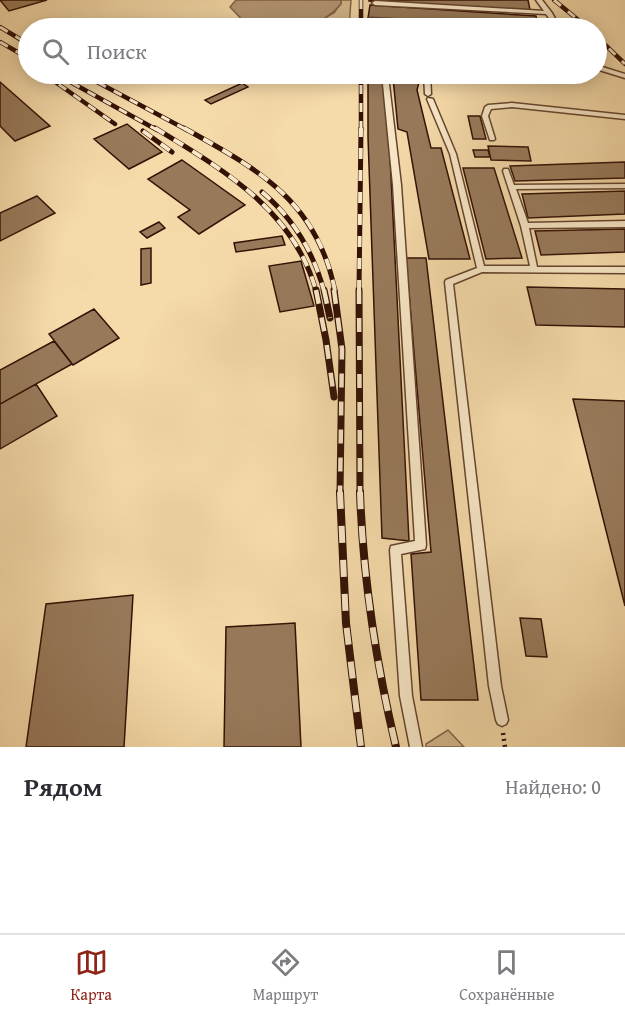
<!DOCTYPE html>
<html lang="ru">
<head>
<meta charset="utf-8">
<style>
	:root { --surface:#fff; --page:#f2f2f3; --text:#2b2b33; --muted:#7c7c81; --line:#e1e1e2; --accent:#8f2418 }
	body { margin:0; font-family:"Gentium Book Plus",serif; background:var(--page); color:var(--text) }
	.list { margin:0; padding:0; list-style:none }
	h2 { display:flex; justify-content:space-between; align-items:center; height:78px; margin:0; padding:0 24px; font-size:26px }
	h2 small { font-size:20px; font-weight:400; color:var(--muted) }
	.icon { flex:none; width:33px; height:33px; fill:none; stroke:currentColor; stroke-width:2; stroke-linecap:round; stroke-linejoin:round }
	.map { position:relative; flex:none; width:625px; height:747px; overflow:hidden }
	.search { position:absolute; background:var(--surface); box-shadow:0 3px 15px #0003; left:18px; right:18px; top:18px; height:66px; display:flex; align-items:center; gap:15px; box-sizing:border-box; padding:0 21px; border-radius:33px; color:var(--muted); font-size:22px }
	.sheet { height:186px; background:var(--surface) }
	nav { display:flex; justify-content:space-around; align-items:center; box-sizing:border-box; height:84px; border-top:2px solid var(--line); background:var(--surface); font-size:16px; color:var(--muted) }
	nav a { display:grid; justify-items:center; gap:3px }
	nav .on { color:var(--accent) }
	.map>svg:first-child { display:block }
	.green { fill:#d5b98e; stroke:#84654a; stroke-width:1.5 }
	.water { fill:#b49672; stroke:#806146; stroke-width:1.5 }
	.building { fill:#987a5b; stroke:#331105; stroke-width:1.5 }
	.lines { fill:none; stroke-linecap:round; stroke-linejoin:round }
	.service-casing { stroke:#64442e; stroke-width:3 }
	.path { stroke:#331105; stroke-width:4.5; stroke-dasharray:2 4; stroke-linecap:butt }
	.service { fill:#f9e8c8; fill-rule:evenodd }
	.rail-far3-casing { stroke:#331105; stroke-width:4.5 }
	.rail-far2-casing { stroke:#331105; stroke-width:5 }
	.rail-far1-casing { stroke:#331105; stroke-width:7 }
	.rail-casing { stroke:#331105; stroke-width:8 }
	.rail-far3 { stroke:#f9e8c8; stroke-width:3; stroke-dasharray:9; stroke-linecap:butt }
	.rail-far2 { stroke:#f9e8c8; stroke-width:4; stroke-dasharray:11; stroke-linecap:butt }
	.rail-far1 { stroke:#f9e8c8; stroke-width:4.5; stroke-dasharray:14; stroke-linecap:butt }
	.rail { stroke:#f9e8c8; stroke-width:6; stroke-dasharray:17; stroke-linecap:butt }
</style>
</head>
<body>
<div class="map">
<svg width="625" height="747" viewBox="0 0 625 747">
	<rect width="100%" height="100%" fill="#f6dbaa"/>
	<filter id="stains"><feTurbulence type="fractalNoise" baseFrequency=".00333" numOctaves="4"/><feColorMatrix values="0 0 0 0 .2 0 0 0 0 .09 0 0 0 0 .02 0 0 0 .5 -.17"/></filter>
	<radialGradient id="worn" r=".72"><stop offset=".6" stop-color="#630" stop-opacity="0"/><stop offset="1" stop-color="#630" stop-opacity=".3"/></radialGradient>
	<path class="green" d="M341 0H351L349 28H305L334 13 341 3Z
		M448 730 464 747H426V744Z"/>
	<path class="water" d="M236 0H341V4C316 34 285 28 250 28L230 7Z"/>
	<path class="building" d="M0 0H47L9 11Z
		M528 0 530 10 369 1V0Z
		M370 5 536 16 538 27 368 18Z
		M368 23 459 28H368Z
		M368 74H385L383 81 389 136 409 541 382 538 368 137Z
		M396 74H421L417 90 431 148H441L470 259H429L407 132 398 129 393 78Z
		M0 82 50 126 15 141 0 126Z
		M242 83 248 87 211 104 205 100Z
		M468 116H480L486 139H473Z
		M127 124 162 152 129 169 94 139Z
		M488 146 528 147 531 161 491 160Z
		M473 150H488L490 157H475Z
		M182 160 245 205 199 234 178 217 190 210 148 179Z
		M625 162V178L515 181 510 166Z
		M463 168H494L522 258 486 259Z
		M625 191V214L528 218 522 194Z
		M37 196 55 213 0 241V213Z
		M159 222 165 228 147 238 140 232Z
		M625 229V252L541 255 535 231Z
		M282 236 285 245 236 252 234 243Z
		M151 248V283L141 285V249Z
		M406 258H426L478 700H421L411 554 431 552Z
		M301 261 314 306 280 312 269 266Z
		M527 287 625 289V327L536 325Z
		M94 309 119 338 73 365 49 334Z
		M54 341 72 364 0 404V370Z
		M36 384 57 416 0 449V404Z
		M573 399 625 401V606Z
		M133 595 124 747H26L46 604Z
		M520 618 541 619 547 657 526 656Z
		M295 623 301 747H224L226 627Z"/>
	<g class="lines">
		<g class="service-casing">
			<path id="service" d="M536 0H542L552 13 560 28H556L546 14 375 5 372 3 375 1 544 11Z
				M370 18 513 26 516 28H493L368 21V19Z
				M596 65 625 74V78L596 69Z
				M386 74H392L389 84 401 185 426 545 425 549 401 554 412 696 422 747H410L400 696 390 550 391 546 415 541 393 185 383 84Z
				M424 74H430L431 94 428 96 425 94Z
				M428 98 433 99 456 154 484 266H530L521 226 503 171 504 169H508L514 185 625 184V188L516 189 528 223 625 221V227L529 228 537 267H625V273L482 272 453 284 501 686 508 720 506 724 502 726 498 724 496 720 489 686 445 282 446 280 477 268 450 154 427 99Z
				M512 103 625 115V119L512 107 491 109 488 116 495 139 494 140H490L482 116 485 107 488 105Z"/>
		</g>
		<path class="path" d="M503 733 505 747"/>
		<use href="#service" class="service"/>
		<g class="rail-far3-casing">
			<path id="rail-far3" d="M361 0V28
				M554 0 588 28
				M0 27 28 44
				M596 36 625 64
				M0 42 28 58
				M44 74 115 124
				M56 74 157 130
				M82 74 187 130
				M361 130V74"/>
		</g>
		<g class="rail-far2-casing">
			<path id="rail-far2" d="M155 128C222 169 294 210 316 291
				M184 128C259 170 317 201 335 291
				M143 131 172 152
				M262 192C294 219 313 251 324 291
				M359 291 361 128"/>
		</g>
		<g class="rail-far1-casing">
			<path id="rail-far1" d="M316 290 326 340 334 397
				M324 290 330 318
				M334 290 342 349 340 494
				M359 290 360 494"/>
		</g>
		<g class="rail-casing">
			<path id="rail" d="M340 492 346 623 361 747
				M360 492C363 579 376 663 396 747"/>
		</g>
		<use href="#rail-far3" class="rail-far3"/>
		<use href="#rail-far2" class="rail-far2"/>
		<use href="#rail-far1" class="rail-far1"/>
		<use href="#rail" class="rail"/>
	</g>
	<rect width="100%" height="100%" filter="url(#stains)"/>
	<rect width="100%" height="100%" fill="url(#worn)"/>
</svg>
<div class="search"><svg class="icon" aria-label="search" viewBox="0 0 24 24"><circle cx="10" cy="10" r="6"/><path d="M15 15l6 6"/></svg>Поиск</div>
</div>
<section class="sheet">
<h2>Рядом<small>Найдено: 0</small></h2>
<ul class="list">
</ul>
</section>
<nav>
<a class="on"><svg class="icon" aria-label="map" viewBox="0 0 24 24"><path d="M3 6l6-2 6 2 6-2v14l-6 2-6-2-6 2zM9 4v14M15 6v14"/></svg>Карта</a>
<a><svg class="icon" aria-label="directions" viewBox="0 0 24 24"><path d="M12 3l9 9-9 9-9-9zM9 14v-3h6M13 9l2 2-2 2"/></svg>Маршрут</a>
<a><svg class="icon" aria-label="saved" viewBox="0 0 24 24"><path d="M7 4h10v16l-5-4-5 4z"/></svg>Сохранённые</a>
</nav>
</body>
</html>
